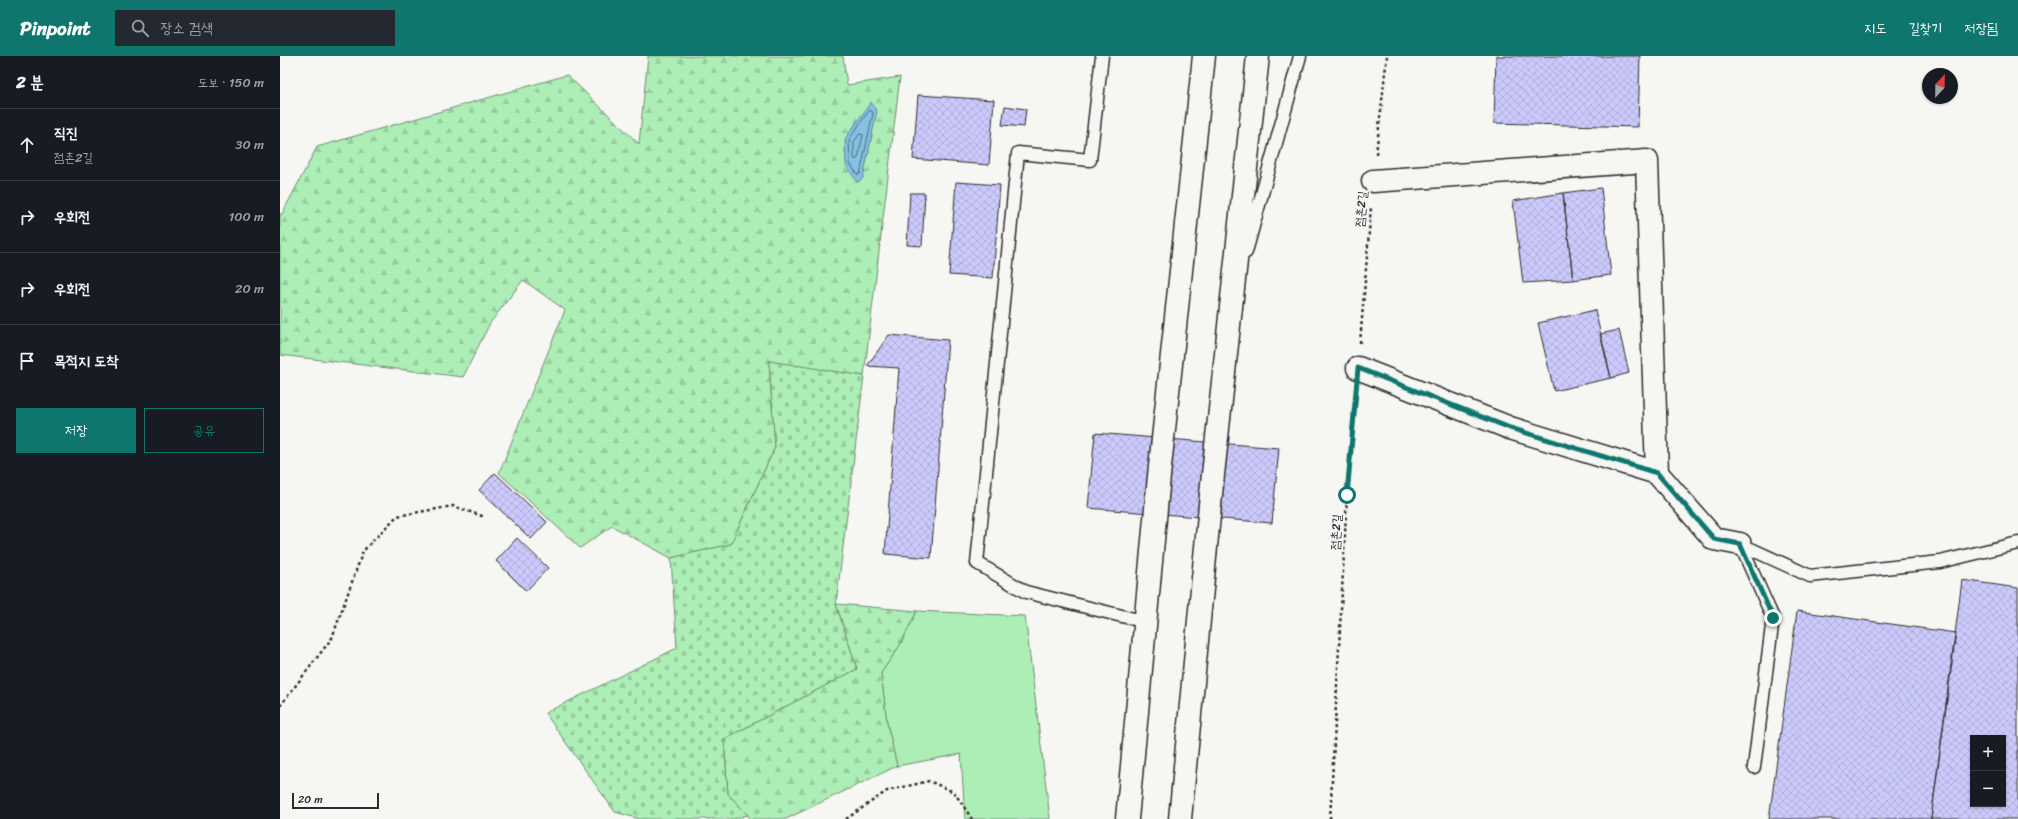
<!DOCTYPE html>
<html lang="ko">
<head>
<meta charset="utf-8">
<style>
	:root { --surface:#171b24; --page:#242831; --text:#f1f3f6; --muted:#9ea1a6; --line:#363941; --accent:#0f766e }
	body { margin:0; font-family:Sriracha,"Poor Story",sans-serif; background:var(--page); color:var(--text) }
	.controls { position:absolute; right:12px; bottom:12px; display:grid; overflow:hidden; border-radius:0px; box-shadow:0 1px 3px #0004 }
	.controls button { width:36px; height:36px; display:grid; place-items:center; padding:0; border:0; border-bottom:1px solid var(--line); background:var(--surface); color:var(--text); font:20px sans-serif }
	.compass { position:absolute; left:1642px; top:12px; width:36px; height:36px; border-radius:50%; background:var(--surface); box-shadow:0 1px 3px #0004; rotate:22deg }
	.scale { position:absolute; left:12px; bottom:10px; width:87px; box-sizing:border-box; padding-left:4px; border:2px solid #2b2b2b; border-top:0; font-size:11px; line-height:14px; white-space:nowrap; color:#2b2b2b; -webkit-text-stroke:3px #f6f6f2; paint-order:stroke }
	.stop { position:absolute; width:12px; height:12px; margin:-9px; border:3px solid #0f766e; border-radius:50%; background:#fff }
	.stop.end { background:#0f766e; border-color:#fff; box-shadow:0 1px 4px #0008 }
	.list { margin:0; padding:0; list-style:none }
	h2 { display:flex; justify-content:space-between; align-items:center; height:52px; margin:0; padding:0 16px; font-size:17px }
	h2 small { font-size:13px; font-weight:400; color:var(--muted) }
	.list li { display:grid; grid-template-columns:26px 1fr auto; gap:12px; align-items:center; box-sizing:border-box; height:72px; padding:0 16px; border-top:1px solid var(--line) }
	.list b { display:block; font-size:15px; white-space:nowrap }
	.list p { margin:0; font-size:13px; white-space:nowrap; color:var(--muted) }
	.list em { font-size:13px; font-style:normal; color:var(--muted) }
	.actions { display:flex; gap:8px; padding:12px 16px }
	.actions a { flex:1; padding:9px 0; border:1px solid var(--accent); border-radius:0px; text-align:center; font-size:14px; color:var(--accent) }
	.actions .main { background:var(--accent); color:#fff }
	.icon { flex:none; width:22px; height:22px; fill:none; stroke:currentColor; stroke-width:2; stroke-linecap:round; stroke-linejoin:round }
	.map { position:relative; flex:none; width:1738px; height:763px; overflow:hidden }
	header { display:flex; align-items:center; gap:24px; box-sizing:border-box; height:56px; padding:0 20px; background:var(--accent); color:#fff }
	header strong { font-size:19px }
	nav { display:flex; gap:22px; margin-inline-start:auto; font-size:14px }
	.search { width:280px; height:36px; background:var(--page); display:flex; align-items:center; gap:10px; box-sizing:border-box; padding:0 14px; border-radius:0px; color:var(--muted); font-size:15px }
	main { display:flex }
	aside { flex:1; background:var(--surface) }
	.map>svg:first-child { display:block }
	.grass { fill:#adeeb6; stroke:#6c8c70 }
	.forest { fill:url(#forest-firs); stroke:#6c8c70 }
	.cemetery { fill:url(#cemetery-stones); stroke:#6c8c70 }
	.water { fill:#84c1e4; stroke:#60859a }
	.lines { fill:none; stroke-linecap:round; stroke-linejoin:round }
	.shore { stroke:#4f6775; stroke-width:1 }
	.building { fill:url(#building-cross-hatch); stroke:#2b2b2b; fill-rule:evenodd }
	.lane-casing { stroke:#2b2b2b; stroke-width:15 }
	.street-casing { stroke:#2b2b2b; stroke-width:25 }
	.highway-casing { stroke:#2b2b2b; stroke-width:25 }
	.path { stroke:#2b2b2b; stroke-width:2.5; stroke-dasharray:3 3; stroke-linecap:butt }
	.lane { stroke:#f6f6f2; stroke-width:12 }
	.street { stroke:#f6f6f2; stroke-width:22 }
	.highway { stroke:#f6f6f2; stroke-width:22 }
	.route { stroke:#0f766e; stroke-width:5 }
	.labels { text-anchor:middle; stroke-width:4; stroke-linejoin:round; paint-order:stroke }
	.street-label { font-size:12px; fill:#2b2b2b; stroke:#f6f6f2 }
</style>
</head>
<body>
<header>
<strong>Pinpoint</strong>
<div class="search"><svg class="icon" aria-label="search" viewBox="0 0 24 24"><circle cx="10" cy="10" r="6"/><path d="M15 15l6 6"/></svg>장소 검색</div>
<nav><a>지도</a><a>길찾기</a><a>저장됨</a></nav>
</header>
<main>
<aside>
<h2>2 분<small>도보 · 150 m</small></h2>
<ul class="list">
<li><svg class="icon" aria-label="ahead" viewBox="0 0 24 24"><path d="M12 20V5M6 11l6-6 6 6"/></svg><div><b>직진</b><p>점촌2길</p></div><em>30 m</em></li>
<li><svg class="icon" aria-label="right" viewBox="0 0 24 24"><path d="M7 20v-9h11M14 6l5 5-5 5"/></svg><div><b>우회전</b></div><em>100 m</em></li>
<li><svg class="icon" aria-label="right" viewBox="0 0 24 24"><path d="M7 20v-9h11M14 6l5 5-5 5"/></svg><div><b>우회전</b></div><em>20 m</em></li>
<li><svg class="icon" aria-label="arrive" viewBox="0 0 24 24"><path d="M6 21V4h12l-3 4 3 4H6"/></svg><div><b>목적지 도착</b></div></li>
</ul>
<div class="actions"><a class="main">저장</a><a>공유</a></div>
</aside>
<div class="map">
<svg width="1738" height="763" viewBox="0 0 1738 763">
	<defs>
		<pattern id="forest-firs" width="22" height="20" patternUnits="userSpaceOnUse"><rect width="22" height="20" fill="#adeeb6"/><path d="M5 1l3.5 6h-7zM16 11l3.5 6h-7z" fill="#95cc9d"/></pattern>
		<pattern id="cemetery-stones" width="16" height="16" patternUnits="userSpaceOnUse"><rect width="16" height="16" fill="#adeeb6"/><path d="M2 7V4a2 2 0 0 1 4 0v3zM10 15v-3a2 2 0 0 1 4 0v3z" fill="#95cc9d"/></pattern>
		<pattern id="building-cross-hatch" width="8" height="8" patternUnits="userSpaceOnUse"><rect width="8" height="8" fill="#cbcafc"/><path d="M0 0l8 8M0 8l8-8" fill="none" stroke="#aeaed8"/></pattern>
	</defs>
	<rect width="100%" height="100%" fill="#f6f6f2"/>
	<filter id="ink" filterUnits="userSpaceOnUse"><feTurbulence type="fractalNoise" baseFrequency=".025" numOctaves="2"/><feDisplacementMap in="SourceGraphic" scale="8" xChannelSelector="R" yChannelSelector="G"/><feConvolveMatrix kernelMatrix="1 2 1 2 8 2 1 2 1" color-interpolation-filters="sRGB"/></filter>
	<g filter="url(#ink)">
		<path class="grass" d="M637 555 745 560 770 763H685L681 698 617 710 607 667 601 617 620 589Z"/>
		<path class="forest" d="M368 0H563L567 29 620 21 584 320 489 306 495 391 451 488 391 502 332 470 300 492 219 417 285 254 243 224 210 267 183 321 0 299V158H2L37 91 287 19 359 88Z
			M556 548 637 555 620 589 601 617 607 667 617 710 506 763H471L448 738 444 683 577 613Z"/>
		<path class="cemetery" d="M489 305 584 320 556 548 577 613 444 683 448 738 468 759 453 763H360L335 756 265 657 397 592 391 502 451 488 495 391Z"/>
		<path class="water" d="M591 46 597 55 583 122 577 126 566 109 565 83Z"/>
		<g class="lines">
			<path class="shore" d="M589 55H592L593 57 580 118 578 119 570 108 569 84Z
				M580 78 583 79 578 102 576 104 574 102V86Z"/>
		</g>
		<path class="building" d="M1216 0H1360L1358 71 1214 67Z
			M638 39 714 44 709 109 633 103Z
			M725 50 746 53 744 71 722 69Z
			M676 126 720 129 713 222 669 219Z
			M1321 132 1331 219 1293 224 1283 137Z
			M630 137H645L642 190 627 189Z
			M1283 137 1293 224 1243 227 1233 145Z
			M1315 254 1331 322 1274 335 1258 267Z
			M1339 274 1349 317 1331 322 1320 278Z
			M609 279 668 284 651 502 605 498 619 312 587 310Z
			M815 377 999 392 992 467 808 452Z
			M215 417 267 466 251 483 199 434Z
			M237 482 268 512 246 535 216 505Z
			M1682 524 1738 532V763H1651ZM1693 682H1723V748H1693Z
			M1517 555 1676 577 1651 763H1489Z"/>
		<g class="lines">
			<g class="lane-casing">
				<path id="lane" d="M822 0 810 104 738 97 697 507 746 536 866 566
					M966 196 1020 0
					M1460 488 1530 520 1660 506 1738 487
					M1460 488 1493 562 1474 711"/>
			</g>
			<g class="street-casing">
				<path id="street" d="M1093 125 1367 105 1377 417 1434 483 1460 488
					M1078 312 1230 372 1377 417"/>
			</g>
			<g class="highway-casing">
				<path id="highway" d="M847 763 879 420 924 0
					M900 763 932 428 978 0"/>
			</g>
			<path class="path" d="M1096 98 1107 0
				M1080 287 1091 151
				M0 650 52 582 83 495 117 460 173 450 205 461
				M566 763 607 735 649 725 674 736 692 763
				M1050 763 1067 439 1076 338"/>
			<use href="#lane" class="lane"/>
			<use href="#street" class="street"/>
			<use href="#highway" class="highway"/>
		</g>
	</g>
	<g class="lines" filter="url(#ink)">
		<path class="route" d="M1067 439 1078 312 1230 372 1377 417 1434 483 1460 488 1493 562"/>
	</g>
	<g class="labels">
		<g class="street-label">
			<text transform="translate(1081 153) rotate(-85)" y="4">점촌2길</text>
			<text transform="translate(1056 476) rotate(-87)" y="4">점촌2길</text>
		</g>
	</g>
</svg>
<div class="controls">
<button>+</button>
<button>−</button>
</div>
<svg class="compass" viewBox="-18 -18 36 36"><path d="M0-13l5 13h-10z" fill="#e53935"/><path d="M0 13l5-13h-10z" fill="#9ea1a6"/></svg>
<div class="scale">20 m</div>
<div class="stop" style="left:1067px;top:439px"></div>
<div class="stop end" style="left:1493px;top:562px"></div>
</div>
</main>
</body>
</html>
